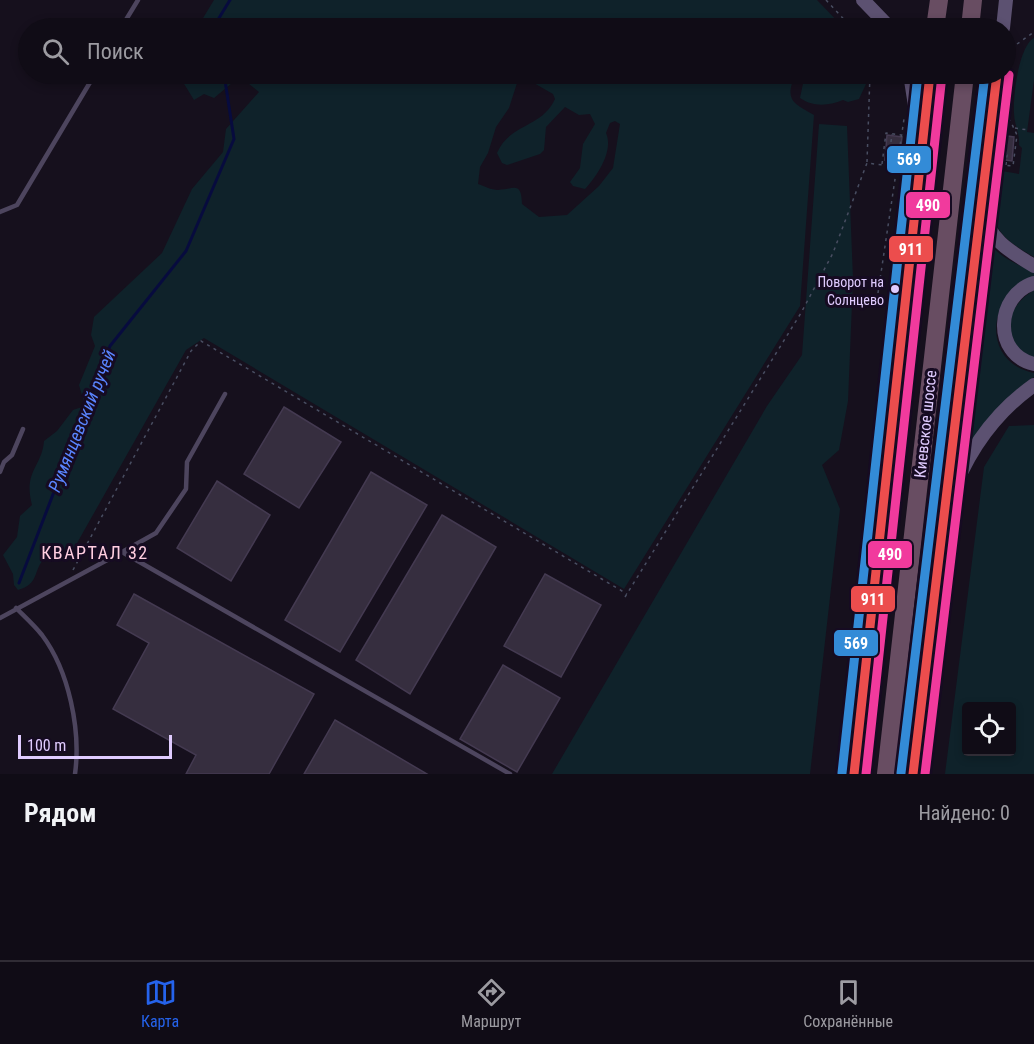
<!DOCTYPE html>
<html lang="ru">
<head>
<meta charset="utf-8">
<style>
	:root { --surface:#100c16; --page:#19151f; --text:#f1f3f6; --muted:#9c9ba1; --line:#302c35; --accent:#2563eb }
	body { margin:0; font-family:"Roboto Condensed",sans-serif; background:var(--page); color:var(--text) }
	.controls { position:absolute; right:18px; bottom:18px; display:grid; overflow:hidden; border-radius:6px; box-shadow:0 3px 9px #0003 }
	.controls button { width:54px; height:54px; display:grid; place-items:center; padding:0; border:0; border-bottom:2px solid var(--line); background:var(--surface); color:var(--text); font:30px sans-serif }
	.scale { position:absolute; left:18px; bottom:15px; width:154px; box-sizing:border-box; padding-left:6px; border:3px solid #e0ccff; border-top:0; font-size:16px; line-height:21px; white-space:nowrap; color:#e0ccff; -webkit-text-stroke:4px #160b22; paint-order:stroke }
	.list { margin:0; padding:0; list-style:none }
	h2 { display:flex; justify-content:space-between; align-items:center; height:78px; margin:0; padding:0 24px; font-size:26px }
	h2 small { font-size:20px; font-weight:400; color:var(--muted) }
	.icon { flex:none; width:33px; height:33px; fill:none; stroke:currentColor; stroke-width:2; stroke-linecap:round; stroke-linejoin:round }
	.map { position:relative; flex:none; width:1034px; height:774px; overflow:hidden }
	.search { position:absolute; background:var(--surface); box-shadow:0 3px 9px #0003; left:18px; right:18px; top:18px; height:66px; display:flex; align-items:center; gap:15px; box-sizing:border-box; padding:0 21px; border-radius:33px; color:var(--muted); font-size:22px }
	.sheet { height:186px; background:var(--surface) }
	nav { display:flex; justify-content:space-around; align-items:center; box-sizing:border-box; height:84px; border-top:2px solid var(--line); background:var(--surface); font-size:16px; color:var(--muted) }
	nav a { display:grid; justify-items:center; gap:3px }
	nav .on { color:var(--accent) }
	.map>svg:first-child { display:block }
	.green { fill:#0f222a; fill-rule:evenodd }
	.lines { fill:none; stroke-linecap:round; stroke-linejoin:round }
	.stream { stroke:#070b3e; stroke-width:3 }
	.building { fill:#362e3f; stroke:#443a51; stroke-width:1.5 }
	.path { stroke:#494e62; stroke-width:1.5; stroke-dasharray:3 4.5; stroke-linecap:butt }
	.lane { stroke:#4d455e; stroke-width:4.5 }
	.secondary { stroke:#5c5171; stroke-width:14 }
	.highway { stroke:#684d62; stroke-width:18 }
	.bus-1-casing { stroke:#160b22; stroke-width:14 }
	.bus-2-casing { stroke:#160b22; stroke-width:14 }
	.bus-3-casing { stroke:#160b22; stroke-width:14 }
	.bus-1 { stroke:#ec4d4d; stroke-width:9 }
	.bus-2 { stroke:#f13a9d; stroke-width:9 }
	.bus-3 { stroke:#338bd7; stroke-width:9 }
	.bus-dot { fill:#e0ccff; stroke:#160b22; stroke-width:2 }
	.labels { text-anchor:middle; stroke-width:6; stroke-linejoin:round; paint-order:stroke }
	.bus-label { font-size:14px; fill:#e0ccff; stroke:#160b22; text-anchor:end }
	.street-label { font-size:16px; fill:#e0ccff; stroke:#160b22 }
	.water-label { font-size:18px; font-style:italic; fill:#5a85ff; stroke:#160b22 }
	.neighbourhood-label { font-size:18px; letter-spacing:1.5px; fill:#ffcee0; stroke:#160b22 }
	.line-badge { stroke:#160b22; stroke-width:2 }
	.badge-label { font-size:16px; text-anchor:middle; font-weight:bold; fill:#fff }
</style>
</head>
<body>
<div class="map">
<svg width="1034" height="774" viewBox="0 0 1034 774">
	<rect width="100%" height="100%" fill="#16101d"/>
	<path class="green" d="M214 0H817L844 28H197Z
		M1034 38V80L1027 132 1034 133V257C988 231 991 220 996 170L1019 174 1022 148 1019 145C1020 133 1014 124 1014 113 1013 95 1019 46 1034 38Z
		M178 74H796C784 99 792 103 814 115L800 306 624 589 204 338 186 350 72 552 59 554 55 550C51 553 46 556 43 560 33 572 39 584 18 590L14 585 13 574 3 555 17 537 20 516 32 505C23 471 42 467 44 441L57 431 73 410 85 406 79 385 95 346 91 335 94 317 162 253 192 189 223 152 226 129 259 92 249 84 232 83 214 98 204 94 194 100ZM525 78 553 94 555 99C542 128 510 123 497 153L502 163 507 165 540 154 544 150 546 127 565 107 579 115 590 114 595 124 583 144 580 168 570 182 573 186 585 189C597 176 614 151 606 133L610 123 615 121 620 124 613 168 599 186 567 215 539 217 522 204C521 181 515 189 498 190 491 190 484 186 478 184L480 167 488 153 496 127 509 108 518 80Z
		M805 74H864L866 84 859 99 848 102 843 100C828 106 813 107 800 98Z
		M819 124 847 126 853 279 848 401 839 450 822 465 840 509 810 774H552L767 406 802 355Z
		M987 237C994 256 1017 264 1034 272V277C987 294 980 362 1034 373V377C1002 398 982 426 961 457Z
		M1034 290V358C998 342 1004 308 1034 290Z
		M1034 425V774H945L984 467 1009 426ZM966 706H1012V752H966Z"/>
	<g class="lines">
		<path class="stream" d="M220 28 219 18 230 0
			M19 583 110 346 186 251 234 139 224 74"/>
	</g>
	<path class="building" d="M887 135 902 137 899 162 885 160Z
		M1000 135 1014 137 1012 161 998 159Z
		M284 407 341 442 299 508 244 474Z
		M371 472 427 505 340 652 285 620Z
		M217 481 270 515 231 581 177 548Z
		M442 515 496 547 410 694 356 660Z
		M545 574 601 605 561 677 504 646Z
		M134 594 314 694 269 774H186L196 755 113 709 149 643 117 625Z
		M503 665 560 698 517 772 460 739Z
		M335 720 427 774H304Z"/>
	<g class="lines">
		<path class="path" d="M826 0 852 28
			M1017 44 1034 32
			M1015 128 1028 130
			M891 142 892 134
			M1006 154 1007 136
			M867 162 870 74
			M882 164 886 133 901 135
			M1000 165 1013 166 1017 135 1010 120
			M1006 165 1007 154
			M878 293 904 119
			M73 570 191 351 201 341 627 594
			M625 597 801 313 833 253 867 163 891 166 894 142"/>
		<path class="lane" d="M121 28 138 0
			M0 212 17 205 95 74
			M0 472 4 462 12 455 23 429
			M122 552 156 533 186 489 187 462 225 394
			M16 608C25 617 34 625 42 635 69 671 81 730 75 774
			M0 618 122 552 510 774"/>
		<path class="secondary" d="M863 0 890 28
			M1003 28 1006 0
			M910 74 919 131
			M982 208C988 239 1009 251 1034 266
			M1034 283C996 295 992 354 1034 364
			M950 499C967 452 993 414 1034 385
			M913 774 997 74"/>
		<path class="highway" d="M935 28 939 0
			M970 28 973 0
			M854 774 930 74
			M886 774 965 74"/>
		<g class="bus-1-casing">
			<path id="bus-1" d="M854 774 930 74
				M913 774 997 74"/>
		</g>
		<g class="bus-2-casing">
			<path id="bus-2" d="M866 774 942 75
				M925 774 1009 75"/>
		</g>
		<g class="bus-3-casing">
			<path id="bus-3" d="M842 773 918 74
				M901 773 985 74"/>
		</g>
		<use href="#bus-1" class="bus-1"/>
		<use href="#bus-2" class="bus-2"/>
		<use href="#bus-3" class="bus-3"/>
	</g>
	<circle class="bus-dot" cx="895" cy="289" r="5"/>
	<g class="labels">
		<g class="bus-label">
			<text x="884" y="287">Поворот на<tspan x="884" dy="18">Солнцево</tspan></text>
		</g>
		<g class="street-label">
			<text transform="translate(925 424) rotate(-84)" y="6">Киевское шоссе</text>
		</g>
		<g class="water-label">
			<text transform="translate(82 421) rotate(-68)" y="6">Румянцевский ручей</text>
		</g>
		<g class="neighbourhood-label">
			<text x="95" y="559">КВАРТАЛ 32</text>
		</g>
	</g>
	<g class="line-badge">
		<rect x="886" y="145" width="46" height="29" rx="6" fill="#338bd7"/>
		<rect x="905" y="191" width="46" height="28" rx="6" fill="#f13a9d"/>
		<rect x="888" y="235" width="46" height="28" rx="6" fill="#ec4d4d"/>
		<rect x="867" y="540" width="46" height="29" rx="6" fill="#f13a9d"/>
		<rect x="850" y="585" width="46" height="28" rx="6" fill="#ec4d4d"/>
		<rect x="833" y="629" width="46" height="28" rx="6" fill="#338bd7"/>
	</g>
	<g class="badge-label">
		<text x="909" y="165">569</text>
		<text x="928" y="211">490</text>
		<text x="911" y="255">911</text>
		<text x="890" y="560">490</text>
		<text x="873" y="605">911</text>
		<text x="856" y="649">569</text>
	</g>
</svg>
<div class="controls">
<button><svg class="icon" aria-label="locate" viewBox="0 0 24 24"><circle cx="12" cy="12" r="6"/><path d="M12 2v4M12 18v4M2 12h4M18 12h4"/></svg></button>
</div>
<div class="scale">100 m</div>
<div class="search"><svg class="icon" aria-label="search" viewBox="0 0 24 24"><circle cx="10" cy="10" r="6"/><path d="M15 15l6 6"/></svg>Поиск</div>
</div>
<section class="sheet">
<h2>Рядом<small>Найдено: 0</small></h2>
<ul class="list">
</ul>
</section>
<nav>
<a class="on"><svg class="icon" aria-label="map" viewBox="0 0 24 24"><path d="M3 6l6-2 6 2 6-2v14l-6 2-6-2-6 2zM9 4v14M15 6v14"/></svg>Карта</a>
<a><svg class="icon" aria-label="directions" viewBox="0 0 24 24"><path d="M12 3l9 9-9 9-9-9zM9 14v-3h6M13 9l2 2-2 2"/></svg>Маршрут</a>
<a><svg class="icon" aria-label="saved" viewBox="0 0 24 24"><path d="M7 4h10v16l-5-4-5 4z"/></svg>Сохранённые</a>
</nav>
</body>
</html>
